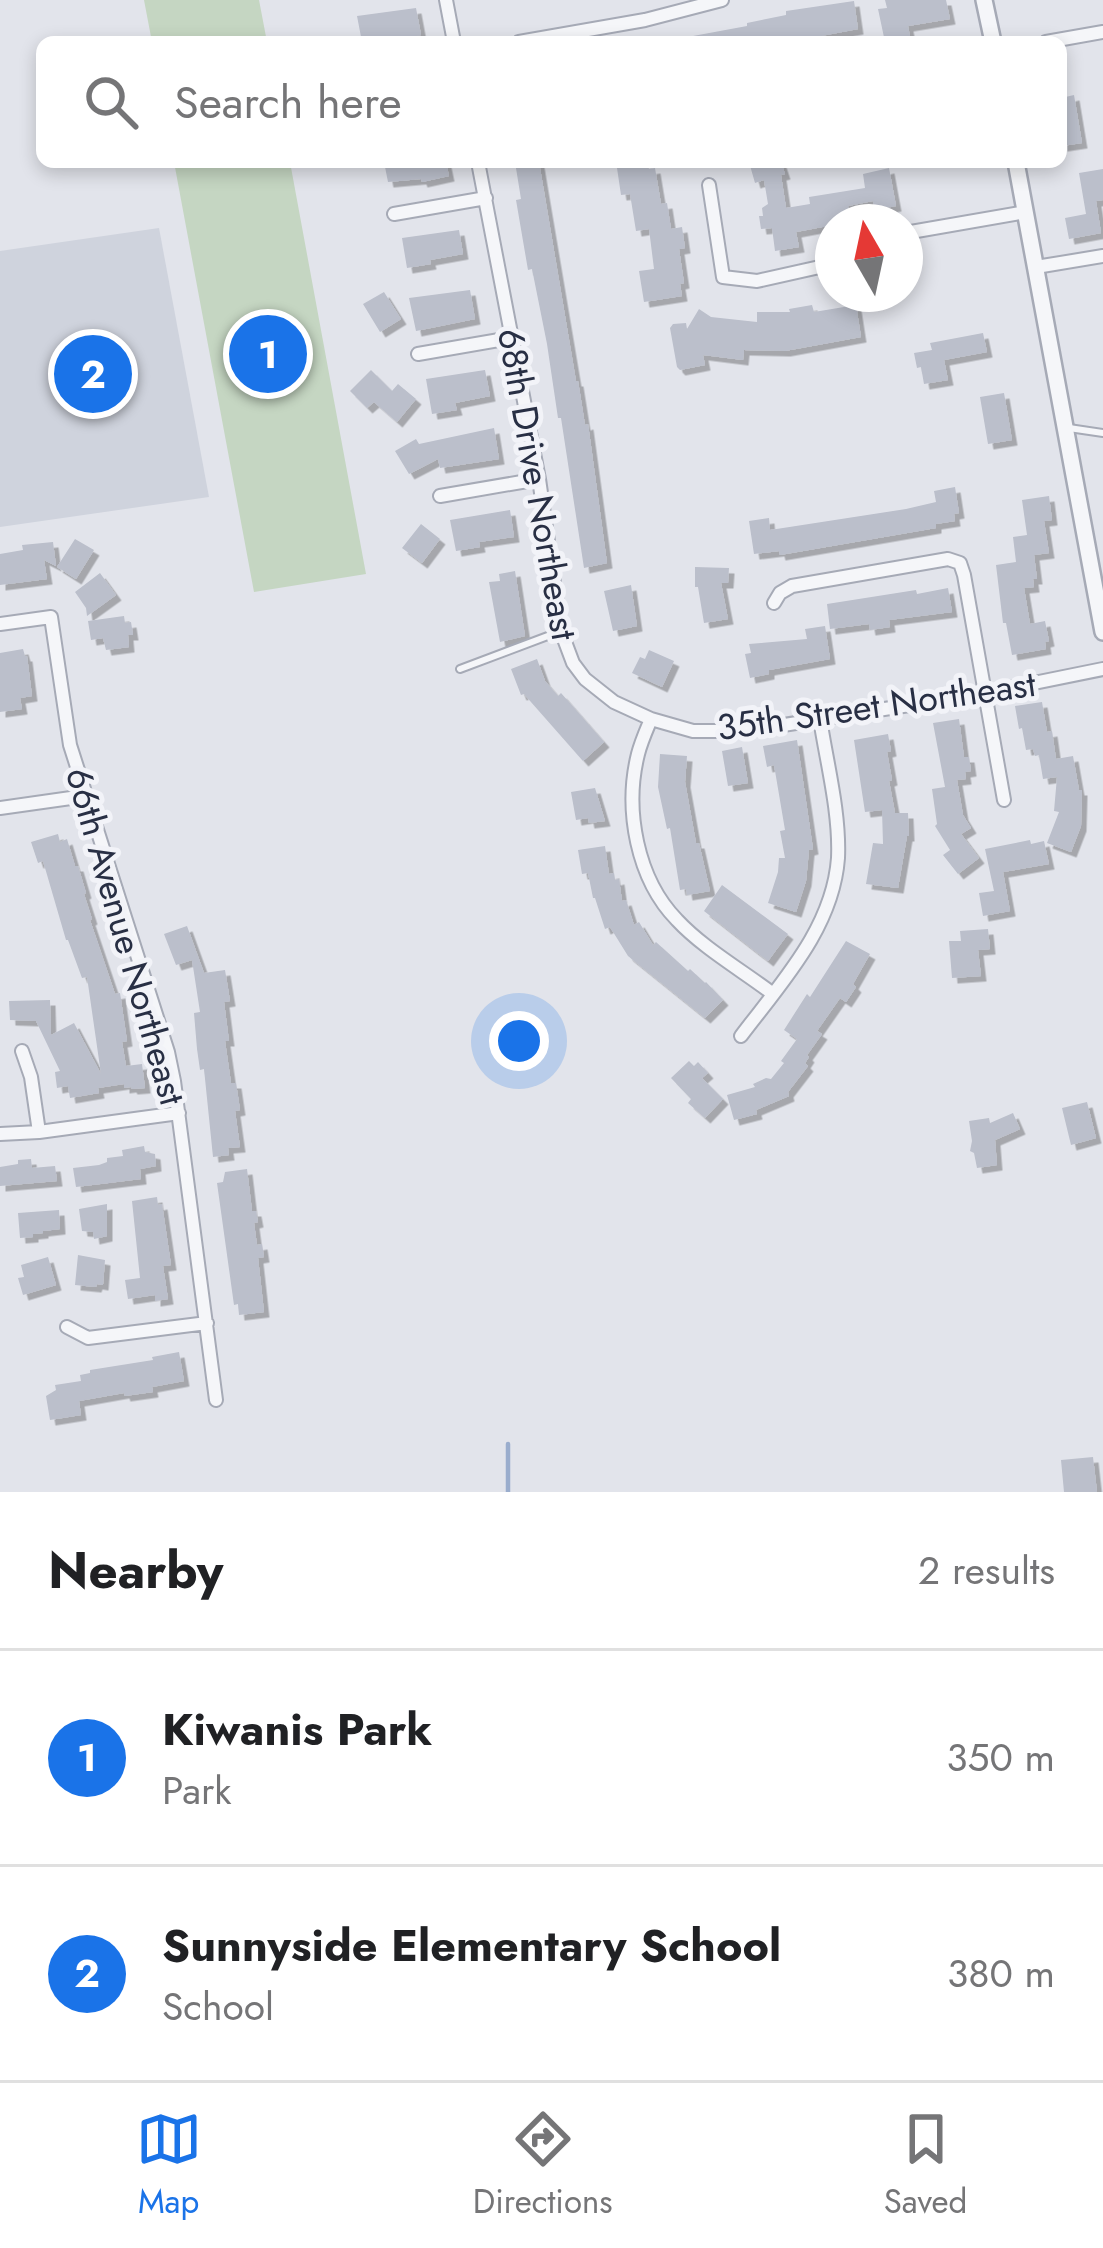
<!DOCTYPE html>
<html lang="en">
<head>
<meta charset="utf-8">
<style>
	:root { --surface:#fff; --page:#f6f6f6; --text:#202124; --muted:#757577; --line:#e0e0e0; --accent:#1a73e8 }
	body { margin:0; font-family:Jost,sans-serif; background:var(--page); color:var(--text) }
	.compass { position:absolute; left:815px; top:204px; width:108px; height:108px; border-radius:50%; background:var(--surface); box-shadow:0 6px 18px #0003; rotate:351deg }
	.you { position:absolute; left:519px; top:1041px; width:42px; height:42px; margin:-30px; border:9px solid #fff; border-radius:50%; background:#1a73e8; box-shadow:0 0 0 18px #1a73e833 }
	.badge { display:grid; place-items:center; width:78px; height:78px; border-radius:50%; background:var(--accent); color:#fff; font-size:39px; font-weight:700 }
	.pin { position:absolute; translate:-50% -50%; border:6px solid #fff; box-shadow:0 3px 12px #0006 }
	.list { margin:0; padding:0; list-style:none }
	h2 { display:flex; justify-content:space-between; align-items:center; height:156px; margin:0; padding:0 48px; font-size:51px }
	h2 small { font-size:39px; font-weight:400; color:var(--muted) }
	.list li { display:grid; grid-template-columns:78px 1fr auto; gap:36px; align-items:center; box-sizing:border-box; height:216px; padding:0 48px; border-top:3px solid var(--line) }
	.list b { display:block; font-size:45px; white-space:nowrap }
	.list p { margin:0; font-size:39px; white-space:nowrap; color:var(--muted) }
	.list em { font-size:39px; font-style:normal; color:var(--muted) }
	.icon { flex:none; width:66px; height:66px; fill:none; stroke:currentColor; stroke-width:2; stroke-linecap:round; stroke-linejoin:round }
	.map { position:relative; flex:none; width:1103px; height:1492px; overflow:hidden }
	.search { position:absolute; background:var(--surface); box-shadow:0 6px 18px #0003; left:36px; right:36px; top:36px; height:132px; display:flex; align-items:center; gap:30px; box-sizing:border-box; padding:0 42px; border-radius:18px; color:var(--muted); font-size:45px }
	.sheet { height:588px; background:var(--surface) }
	nav { display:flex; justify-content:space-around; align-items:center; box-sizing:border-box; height:168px; border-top:3px solid var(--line); background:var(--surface); font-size:33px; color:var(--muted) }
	nav a { display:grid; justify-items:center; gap:6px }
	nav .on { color:var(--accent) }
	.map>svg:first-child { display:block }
	.built { fill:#cfd3dd }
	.green { fill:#c5d6c2 }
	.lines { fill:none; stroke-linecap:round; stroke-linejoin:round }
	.stream { stroke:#9aadcd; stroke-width:4.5 }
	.building { fill:#bbbfcb; filter:url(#shadow) }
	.service-casing { stroke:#a6aab6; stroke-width:10 }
	.minor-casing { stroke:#a6aab6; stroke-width:16 }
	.tertiary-casing { stroke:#a6aab6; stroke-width:20 }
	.service { stroke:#f5f6f9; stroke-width:6 }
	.minor { stroke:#f5f6f9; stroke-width:12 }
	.tertiary { stroke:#f5f6f9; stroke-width:15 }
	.labels { text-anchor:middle; stroke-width:10; stroke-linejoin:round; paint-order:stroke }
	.street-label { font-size:36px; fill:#282f44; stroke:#f2f3f8 }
</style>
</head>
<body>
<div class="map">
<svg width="1103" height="1492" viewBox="0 0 1103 1492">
	<defs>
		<filter id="shadow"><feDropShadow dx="5.5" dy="5.5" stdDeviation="0" flood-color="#0004"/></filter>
	</defs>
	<rect width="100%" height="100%" fill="#e2e4eb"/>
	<path class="built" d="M159 228 209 497 0 527V251Z"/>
	<path class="green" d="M144 0H259L267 42H152Z
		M174 162H290L366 574 254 592Z"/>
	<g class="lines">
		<path class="stream" d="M508 1492V1444"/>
	</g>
	<path class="building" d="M885 0H946L950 19 908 26 911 42H885L878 9 887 8Z
		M854 1 858 29 821 36 822 39 807 42H693V36L747 26V23L786 15V11Z
		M416 8 421 35 387 42H362L357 16Z
		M1074 95 1082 143 1062 146 1061 98Z
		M384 162H446L449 176 422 182 421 179 388 182Z
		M515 162H539L576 381H578L585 425 588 424 607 563 584 568 561 418H558L547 344 532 269 528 270 516 200 521 199Z
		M749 162H781L785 174 781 175 786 208 810 204 809 197 865 188 863 174 889 168 896 206 875 210 873 201 848 206 851 222H833V225L796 232 799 247 775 251 772 228 761 229 759 216H763L762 208 768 204 764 180 755 183Z
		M647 163 649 169 655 168 661 204 667 203 671 229 682 227 685 248 679 249 684 283 680 284 682 296 644 302 639 271 654 269 649 229 636 231 630 194 621 195 617 168Z
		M1103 169V200L1096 201 1101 233 1069 239 1065 218 1086 214 1079 173Z
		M459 230 463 254 430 260 431 264 407 268 402 238Z
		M470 290 475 319 416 331 409 298Z
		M384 292 401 319 380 332 363 304Z
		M812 305 814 312 856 305 861 337 785 351 744 350 743 360 703 355 705 365 680 370 677 367 670 328 673 324 686 323 687 329 699 309 711 317 757 322V312H790L789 309Z
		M983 333 987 352 944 360 948 380 924 384 921 367 917 368 914 353 932 350 930 343Z
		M371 370 392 391 398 384 416 399 397 422 374 402 367 408 350 391Z
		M485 370 490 396 455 403 457 410 432 414 426 379Z
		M1004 393 1012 440 988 444 980 397Z
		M494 428 499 459 440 468 438 459 409 474 395 451 416 439 419 444Z
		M955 487 959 513 954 514 955 521 936 524V528L780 555 779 551 754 554 749 521 769 518 770 530 906 509 936 502 934 491Z
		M1049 496 1052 520 1044 521 1049 553 1034 555 1037 579H1033L1034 587 1024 588 1030 624 1045 621 1049 641 1045 642 1046 649 1012 655 1006 623H1003L996 565 1016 562 1013 537 1027 535 1022 500Z
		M510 510 514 537 479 542 480 547 456 551 450 520Z
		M421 524 440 539 422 563 402 548Z
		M75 539 94 550 76 579 57 567Z
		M53 542 56 566 44 560 47 579 0 585V554L23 550 22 545Z
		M695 567 729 568 728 583H721L728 619 704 623 698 587H695Z
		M515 571 525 636 500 642 489 582 500 581 499 574Z
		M100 573 116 595 87 616 86 608 75 592Z
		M631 585 637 626 613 631 604 591Z
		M948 588 952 612 889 620 890 627 870 630 869 624 830 629 827 604 916 590 917 594Z
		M124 616 125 623 131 622 133 635H128L129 647 106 650 103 638 91 640 88 621Z
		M825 626 830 659 769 670V674L750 678 745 654 751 653 749 644 807 639 805 629Z
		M23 649 25 656H27L32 696 20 698 22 709 0 712V653Z
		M649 650 674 661 662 687 632 673 640 657 645 659Z
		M537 659 545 681 558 696 561 693 604 742 583 761 524 694 521 695 511 669Z
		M1042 702 1047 732 1052 731 1056 759 1073 756 1079 790H1082L1081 826 1071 852 1047 843 1059 812 1054 811 1057 777 1043 779 1039 755 1035 756 1033 749 1026 750 1022 728 1019 729 1015 706Z
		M959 719 964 757H969L971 771 965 772 966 779 957 780 963 815 971 828 961 834 979 858 958 874 943 855 950 850 935 826 937 824 932 789 945 787 933 723Z
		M888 734 891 751 887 752 892 780 889 781 895 813H908L909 836H907L898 888 866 884 873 843 883 844 882 810 865 812 854 740Z
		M797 740 813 849 809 850 806 881 796 912 768 903 778 872 779 858H785L780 831 785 830 774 765 767 767 763 746Z
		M742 747 748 783 728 786 722 751Z
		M660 754 687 756 685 782 696 843H699L710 891 687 895 686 889 680 890 670 828 667 829 658 787Z
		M595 788 605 821 589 823 588 818 576 820 571 792Z
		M58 834 60 842 67 839 75 866H78L86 893 84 894 92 919 90 920 115 994 120 993 127 1041 122 1042 126 1066 142 1064 145 1088 132 1089 131 1087 124 1088V1084L98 1088 99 1093 70 1098 68 1086 57 1088 55 1072 60 1071 36 1021 10 1020 9 1001 50 1000 51 1035 74 1023 101 1074 87 977 82 978 68 940H66L43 861 38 863 31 842Z
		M1030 840 1031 844 1044 841 1049 864 1003 872 1010 911 983 916 979 893 994 891 985 849Z
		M605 846 609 874 614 873 615 880 619 879 622 901 626 900 634 925 639 922 653 945 656 942 688 971 690 969 705 983 706 982 723 1000 705 1018 628 956 610 927 605 929 595 898H593L588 873 582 874 578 850Z
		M722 885 788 934 768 961 704 911Z
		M187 926 204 973 225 970 230 1001 224 1002 229 1041H225L231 1083H236L240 1110 235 1111 240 1147 228 1148 229 1155 213 1157 204 1069 200 1070 197 1049 194 1013 200 1012 192 960 176 965 164 934Z
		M988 929 990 949 978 950 981 976 952 978 949 941H961L960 931Z
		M846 941 870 954 853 984 856 987 846 1002 840 998 817 1031 822 1034 807 1055 809 1057 805 1063 808 1066 788 1092 789 1096 756 1110 757 1114 734 1120 727 1095 755 1087 753 1084 766 1078 771 1079 784 1063 781 1061 797 1039 784 1030 807 994 810 997Z
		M689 1061 694 1066 698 1062 708 1073 702 1078 723 1099 705 1118 688 1103 691 1099 671 1078Z
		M1087 1102 1096 1138 1071 1145 1062 1108Z
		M1013 1113 1020 1129 995 1140 997 1165 977 1168 974 1153 970 1151 972 1141 969 1121 989 1118 990 1123Z
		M144 1146 145 1152 155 1154 156 1166 140 1169 141 1179 76 1187 73 1168 99 1165 107 1162V1158L123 1156 122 1150Z
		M31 1159 32 1168 55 1166 57 1181 0 1186V1167L18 1164V1160Z
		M247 1169 252 1211H256L258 1222 254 1223 257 1245 262 1244 264 1257 258 1258 264 1312 239 1315 238 1304 234 1305 217 1183 223 1182 225 1172Z
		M157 1197 158 1205 162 1204 171 1265 163 1266 168 1299 155 1301V1295L128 1299 125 1280 140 1278 132 1201Z
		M107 1204V1236L94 1239 93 1232 82 1231 79 1209Z
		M59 1210 60 1229 43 1231V1233L33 1234V1237L20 1238 18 1213Z
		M78 1255 105 1260 103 1285 97 1284 96 1287 75 1285Z
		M48 1257 56 1285 23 1295 18 1278 24 1277 21 1265Z
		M179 1352 184 1381 152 1387 153 1392 125 1396 124 1393 79 1401 81 1415 50 1420 46 1396 56 1390 55 1385 81 1381 80 1375 90 1373V1370L153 1360 152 1357Z
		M1093 1457 1097 1492H1064L1061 1460Z"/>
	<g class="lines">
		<g class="service-casing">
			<path id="service" d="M1069 428 1103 433
				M460 669 561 631"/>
		</g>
		<g class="minor-casing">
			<path id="minor" d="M446 0 454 42
				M519 42 645 20 722 0
				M1046 42 1103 32
				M478 162 539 479 561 631 573 663 585 679 614 702 651 719C646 731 641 742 638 754 624 810 637 879 677 920 703 948 743 971 773 994
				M709 185 723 277 757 281 833 264
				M394 214 486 198
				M905 233 1026 212
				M1036 267 1103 256
				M418 354 511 338
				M440 496 539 479
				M774 603 780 593 792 586 948 559 960 563 964 575 1004 800
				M0 624 51 617 70 745 168 1052 174 1081 216 1400
				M651 719 693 731H746L985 693 1103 669
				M0 808 85 796
				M741 1036C781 983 833 928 838 858 840 813 827 764 820 719
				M22 1051 31 1077 39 1132
				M0 1134 39 1132 179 1113
				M67 1327 88 1338 207 1323"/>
		</g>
		<g class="tertiary-casing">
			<path id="tertiary" d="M984 0 993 42
				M1016 162 1103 632"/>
		</g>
		<use href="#service" class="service"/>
		<use href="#minor" class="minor"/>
		<use href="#tertiary" class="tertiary"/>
	</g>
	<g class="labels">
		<g class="street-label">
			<text transform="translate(538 484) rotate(80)" y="13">68th Drive Northeast</text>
			<text transform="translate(876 705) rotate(-8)" y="13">35th Street Northeast</text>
			<text transform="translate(126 936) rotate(74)" y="13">66th Avenue Northeast</text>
		</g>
	</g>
</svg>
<svg class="compass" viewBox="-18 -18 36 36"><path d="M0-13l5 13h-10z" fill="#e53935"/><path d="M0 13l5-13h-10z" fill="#757577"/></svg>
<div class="you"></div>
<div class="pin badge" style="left:268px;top:354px">1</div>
<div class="pin badge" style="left:93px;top:374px">2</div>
<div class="search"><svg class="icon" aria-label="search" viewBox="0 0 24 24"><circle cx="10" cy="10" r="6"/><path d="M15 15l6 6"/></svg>Search here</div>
</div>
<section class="sheet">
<h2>Nearby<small>2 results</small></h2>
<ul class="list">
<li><span class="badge">1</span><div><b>Kiwanis Park</b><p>Park</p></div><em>350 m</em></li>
<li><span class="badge">2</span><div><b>Sunnyside Elementary School</b><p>School</p></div><em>380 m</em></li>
</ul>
</section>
<nav>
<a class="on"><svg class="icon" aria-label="map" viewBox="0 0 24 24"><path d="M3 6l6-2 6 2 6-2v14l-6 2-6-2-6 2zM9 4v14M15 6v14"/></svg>Map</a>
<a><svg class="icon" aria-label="directions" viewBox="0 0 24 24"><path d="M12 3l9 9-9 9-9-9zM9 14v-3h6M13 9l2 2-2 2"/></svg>Directions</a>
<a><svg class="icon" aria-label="saved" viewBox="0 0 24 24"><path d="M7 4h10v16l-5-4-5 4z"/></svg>Saved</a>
</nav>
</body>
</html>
